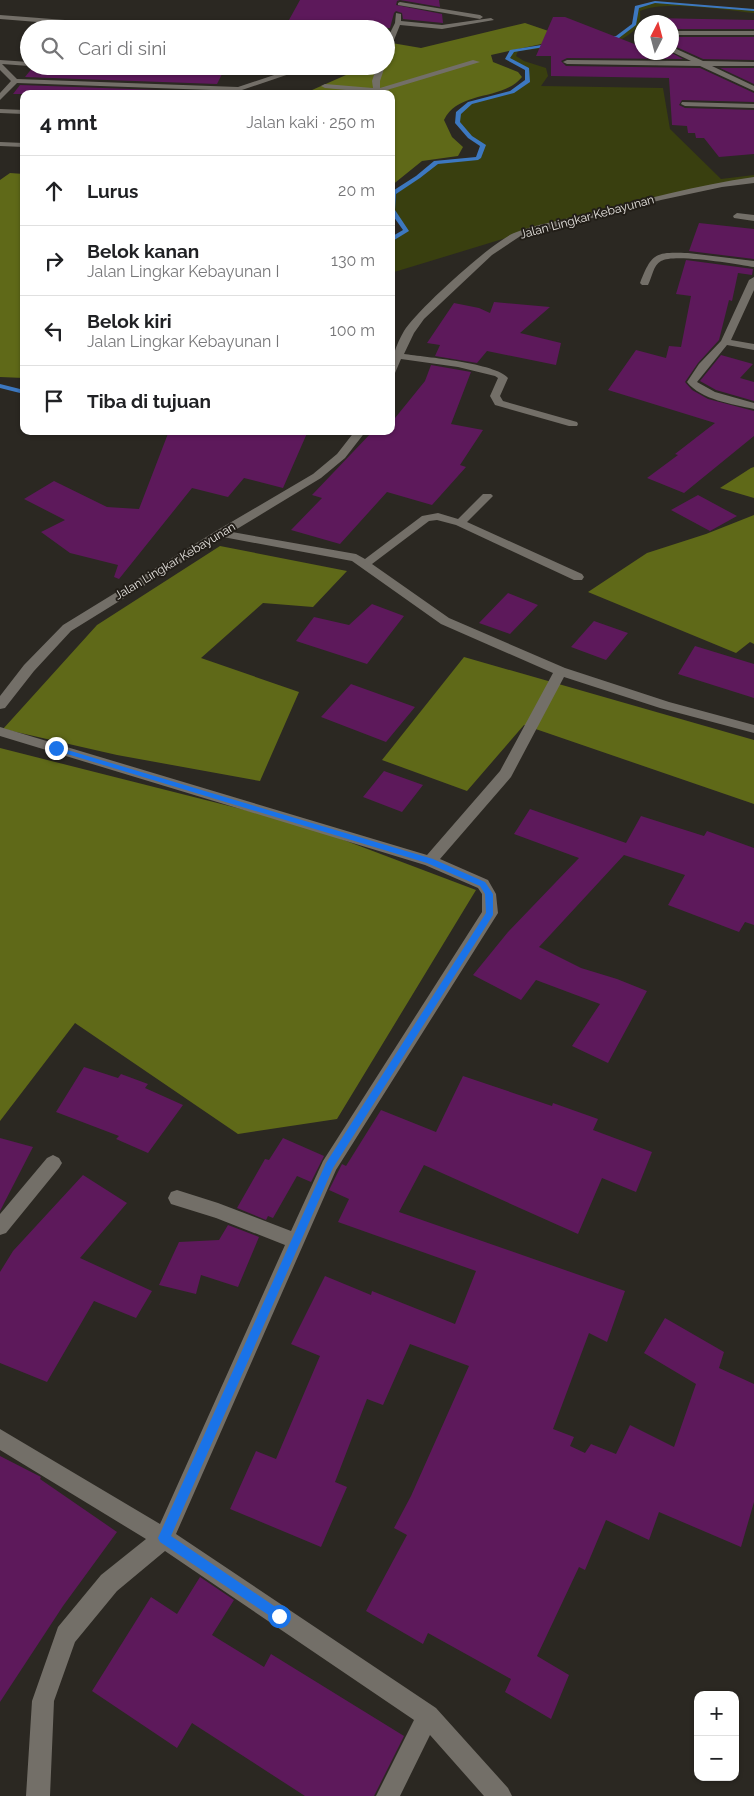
<!DOCTYPE html>
<html lang="id">
<head>
<meta charset="utf-8">
<style>
	:root { --surface:#fff; --page:#f2f2f2; --text:#202124; --muted:#757577; --line:#e0e0e0 }
	body { margin:0; font-family:Raleway,sans-serif; background:var(--page); color:var(--text) }
	.controls { position:absolute; right:15px; bottom:15px; display:grid; overflow:hidden; border-radius:10px; box-shadow:0 1px 4px #0004 }
	.controls button { width:45px; height:45px; display:grid; place-items:center; padding:0; border:0; border-bottom:1px solid var(--line); background:var(--surface); color:var(--text); font:25px sans-serif }
	.compass { position:absolute; left:634px; top:15px; width:45px; height:45px; border-radius:50%; background:var(--surface); box-shadow:0 1px 4px #0004; rotate:6deg }
	.stop { position:absolute; width:15px; height:15px; margin:-11px; border:4px solid #1a73e8; border-radius:50%; background:#fff }
	.stop.end { background:#1a73e8; border-color:#fff; box-shadow:0 1px 5px #0008 }
	.list { margin:0; padding:0; list-style:none }
	h2 { display:flex; justify-content:space-between; align-items:center; height:65px; margin:0; padding:0 20px; font-size:21px }
	h2 small { font-size:16px; font-weight:400; color:var(--muted) }
	.list li { display:grid; grid-template-columns:32px 1fr auto; gap:15px; align-items:center; box-sizing:border-box; height:70px; padding:0 20px; border-top:1px solid var(--line) }
	.list b { display:block; font-size:19px; white-space:nowrap }
	.list p { margin:0; font-size:16px; white-space:nowrap; color:var(--muted) }
	.list em { font-size:16px; font-style:normal; color:var(--muted) }
	.icon { flex:none; width:28px; height:28px; fill:none; stroke:currentColor; stroke-width:2; stroke-linecap:round; stroke-linejoin:round }
	.map { position:relative; flex:none; width:754px; height:1796px; overflow:hidden }
	.search { position:absolute; background:var(--surface); box-shadow:0 1px 4px #0004; left:20px; top:20px; width:375px; height:55px; display:flex; align-items:center; gap:12px; box-sizing:border-box; padding:0 18px; border-radius:28px; color:var(--muted); font-size:19px }
	.panel { position:absolute; background:var(--surface); box-shadow:0 1px 4px #0004; left:20px; top:90px; width:375px; height:345px; border-radius:10px }
	.map>svg:first-child { display:block }
	.green { fill:#393f0f }
	.forest { fill:#5f6918 }
	.lines { fill:none; stroke-linecap:round; stroke-linejoin:round }
	.stream { fill:#3d78c0; fill-rule:evenodd }
	.building { fill:#5d195b }
	.minor { fill:#736f68; fill-rule:evenodd }
	.route { fill:#1a73e8 }
	.labels { text-anchor:middle; stroke-width:4; stroke-linejoin:round; paint-order:stroke }
	.far-street-label { font-size:12px; fill:#e5e2de; stroke:#221e18 }
</style>
</head>
<body>
<div class="map">
<svg width="754" height="1796" viewBox="0 0 754 1796">
	<rect width="100%" height="100%" fill="#2b2822"/>
	<path class="green" d="M655 2 754 10V13C726 10 663 0 640 11 642 26 635 31 622 39L518 51 516 56 524 61 546 68 548 76 541 86 663 88 670 129 721 179 754 175V180L722 184 516 235 391 273V240L406 231 392 210 393 193 418 177 436 162 478 158 483 145 470 137 457 122 458 113 470 103 512 92 528 82 527 69 507 59 512 51 566 42 617 37 634 25 637 7Z"/>
	<path class="forest" d="M525 23 569 38 491 55 493 62 518 72 522 77C503 101 458 90 444 120L452 137 463 147 458 156 422 161 391 186V94H303L346 75 333 66H386V42L421 48Z
		M10 173 24 174V378L0 377V180Z
		M754 467V498L720 488 751 468Z
		M754 515V644L750 642 736 653 588 592 647 553 706 534Z
		M220 546 347 571 313 607 263 603 201 658 299 692 260 781 117 755 3 729 97 625Z
		M464 657 754 740V804L524 725 467 791 382 760Z
		M0 748 304 825 476 890 337 1119 238 1134 75 1023 0 1121Z"/>
	<g class="lines">
		<path class="stream" d="M655 1 754 9V11L655 3 639 8 636 25 619 38 601 39 603 37 616 36 632 24 635 6Z
			M554 43 556 45 514 52 510 58 529 68 530 82 514 93 472 104 461 114 460 122 472 136 486 145 481 158 478 160 438 164 420 178 396 194 395 210 409 231 391 242V237L403 230 391 213V192L416 176 434 161 476 157 480 146 468 138 455 123 456 112 468 102 510 91 525 80V70L505 59 510 50Z
			M0 384 24 390V394L0 388Z"/>
	</g>
	<path class="building" d="M300 0H439L440 7 400 0 397 1 396 5 442 14 443 23 403 19 402 13 396 11 394 13 390 28 346 27 337 29H284Z
		M553 17H565L642 47V52H655L661 55 660 52H670L683 59 567 58 561 61 566 66 700 68 754 93V102L682 100 679 105 685 108 754 110V154L719 157 704 138H696L695 133H688L687 126 672 125 669 78 551 76V56H536Z
		M652 18 754 20V29H672V22H653Z
		M672 37H754V60L703 59 672 45Z
		M154 66H226L217 84 25 77 33 67 153 73 159 70Z
		M720 68H754V84Z
		M20 85 213 92 212 94H13Z
		M699 223 754 229V259L689 251Z
		M686 260 753 269 752 275 738 273 732 301 729 300 719 340 698 363 685 382 692 390 708 399 754 411V436L684 493 647 478 678 455 675 454 715 423 608 390 636 350 666 358 669 346 681 347 691 296 676 294Z
		M494 302 550 307 520 333 561 343 556 365 487 351 477 363 435 356 440 345 427 343 454 303 479 308 490 313Z
		M721 355 753 364 740 378 754 382V401L716 390 700 381Z
		M431 365 471 372 451 424 483 430 460 465 466 467 432 505 387 492 340 544 291 530 322 498 312 495 373 431H391V423L425 381Z
		M169 431H308L283 488 244 478 228 497 192 488 119 579 114 577 118 565 70 553 41 532 65 520 24 499 54 481 107 507 139 509Z
		M698 495 737 516 710 531 671 510Z
		M508 593 538 605 510 634 479 623Z
		M372 604 404 616 367 664 296 641 314 617 349 625Z
		M594 621 628 633 606 660 571 647Z
		M695 646 754 664V698L678 674Z
		M351 684 415 707 386 742 321 717Z
		M384 771 423 785 402 812 363 797Z
		M530 809 626 843 641 816 704 836 707 831 754 848V925L745 922 739 932 668 905 685 875 624 855 539 947 581 968 617 979 647 991 608 1063 572 1046 600 1004 536 980 521 1000 473 975 508 932 579 858 514 834Z
		M84 1067 118 1078 121 1074 148 1084 145 1088 183 1105 148 1153 116 1139 119 1136 56 1112Z
		M463 1076 552 1106 553 1103 598 1119 593 1130 652 1152 636 1192 602 1178 578 1234 424 1165 399 1212 625 1291 607 1342 589 1333 553 1429 574 1437 570 1446 585 1453 591 1444 616 1454 630 1425 674 1447 696 1384 644 1353 665 1318 724 1352 719 1368 754 1384V1502L741 1547 659 1512 649 1540 606 1520 585 1570 579 1567 537 1656 569 1675 551 1719 505 1692 511 1679 428 1633 423 1644 366 1611 407 1535 394 1528 411 1496 469 1366 410 1344 383 1405 367 1399 335 1482 347 1487 321 1547 230 1509 256 1451 276 1459 320 1356 291 1344 325 1276 371 1295 372 1291 455 1324 476 1271 338 1222 349 1199 329 1190 342 1164 346 1166 381 1110 436 1132Z
		M0 1138 33 1147 0 1211Z
		M283 1138 324 1156 311 1182 297 1176 273 1218 268 1216 266 1220 237 1208 265 1159 269 1160Z
		M83 1175 127 1203 80 1258 152 1291 136 1318 94 1301 47 1382 0 1363V1272L13 1251Z
		M228 1225 259 1237 238 1287 201 1275 196 1294 159 1285 179 1242 219 1240Z
		M0 1456 41 1477 40 1479 117 1532 63 1606 0 1702Z
		M200 1577 234 1600 212 1635 264 1667 271 1654 404 1736 374 1796H305L192 1723 177 1748 92 1691 151 1597 177 1614Z"/>
	<g class="lines">
		<path class="minor" d="M400 2 480 15 483 17 480 19 398 5V3Z
			M396 13 401 14V21L442 25 491 18 494 20 442 29 400 25 390 50 386 52V41L395 23Z
			M0 15 130 25 134 27 125 29 0 19Z
			M672 31H754V35H672Z
			M672 47 703 61 754 62V66H712L754 86V91L700 66 567 64 563 62 567 60 691 61 672 52Z
			M0 60 29 62V66L2 64 17 79 238 87 301 66 310 67 239 91 17 83 0 100V93L11 81 0 70Z
			M473 60 480 62 377 93 325 88 321 86 325 84 373 88 372 81 377 66H385L380 81V88Z
			M68 66C84 66 147 63 157 69L153 71 72 68Z
			M682 102 754 104V108L685 106 681 104Z
			M0 109 24 110V114L0 113Z
			M0 142 24 143V147L0 146Z
			M754 177V183L722 187 661 200 519 237 492 255 424 319 414 333 404 354C425 357 496 363 508 378L500 396 503 401 577 422 578 424 577 426H569L495 405 490 396 498 378 495 376 458 367 401 359 395 373 391 374C391 359 396 345 404 331 417 310 492 242 514 233 537 224 563 220 587 214 643 200 697 185 754 177Z
			M737 213 754 215V221L734 218 733 216Z
			M688 253 754 261V267C736 264 674 253 661 261 653 265 652 278 648 285H642L640 283C652 252 656 252 688 253Z
			M754 277V290L731 340 754 344V350L727 345 697 382 715 392 754 403V409C733 404 701 400 687 382L699 364 721 341 749 280Z
			M355 431H366L345 458 321 478 232 532 356 554 365 559 422 516 438 513 458 519 483 494H491L493 496 467 522 582 574 584 577 582 580H574L456 525 437 520 429 521 372 564 449 618 565 668 669 702 754 725V733L660 708 564 677 511 777 440 859 488 880 496 894 498 913 336 1170 176 1534 436 1708 508 1788 512 1796H484L430 1735 400 1796H376L414 1720 165 1551 117 1591 75 1642 54 1701 50 1796H26L32 1701 58 1627 101 1575 146 1539 0 1450V1429L160 1524 285 1245 216 1218 171 1204 168 1198 171 1192 177 1190 218 1203 291 1231 323 1161 482 912V894L478 888 425 865 0 736V727L427 855 500 771 553 673 441 624 352 561 223 537 71 631 34 671 5 708 0 709V696L24 665 63 625 216 531 313 474 337 454Z
			M53 1155 59 1158 62 1163 59 1168 6 1233 0 1235V1214L47 1158Z"/>
	</g>
	<path class="route" d="M54 746 433 859 485 882 493 894V915L333 1168 171 1536 283 1612 285 1616 283 1620 279 1622 160 1542 158 1538 326 1163 486 913 485 894 480 886 427 863 54 750Z"/>
	<g class="labels">
		<g class="far-street-label">
			<text transform="translate(587 217) rotate(-15)" y="4">Jalan Lingkar Kebayunan</text>
			<text transform="translate(175 561) rotate(-31)" y="4">Jalan Lingkar Kebayunan</text>
		</g>
	</g>
</svg>
<div class="controls">
<button>+</button>
<button>−</button>
</div>
<svg class="compass" viewBox="-18 -18 36 36"><path d="M0-13l5 13h-10z" fill="#e53935"/><path d="M0 13l5-13h-10z" fill="#757577"/></svg>
<div class="stop" style="left:279px;top:1616px"></div>
<div class="stop end" style="left:56px;top:748px"></div>
<div class="search"><svg class="icon" aria-label="search" viewBox="0 0 24 24"><circle cx="10" cy="10" r="6"/><path d="M15 15l6 6"/></svg>Cari di sini</div>
<section class="panel">
<h2>4 mnt<small>Jalan kaki · 250 m</small></h2>
<ul class="list">
<li><svg class="icon" aria-label="ahead" viewBox="0 0 24 24"><path d="M12 20V5M6 11l6-6 6 6"/></svg><div><b>Lurus</b></div><em>20 m</em></li>
<li><svg class="icon" aria-label="right" viewBox="0 0 24 24"><path d="M7 20v-9h11M14 6l5 5-5 5"/></svg><div><b>Belok kanan</b><p>Jalan Lingkar Kebayunan I</p></div><em>130 m</em></li>
<li><svg class="icon" aria-label="left" viewBox="0 0 24 24"><path d="M17 20v-9H6M10 6l-5 5 5 5"/></svg><div><b>Belok kiri</b><p>Jalan Lingkar Kebayunan I</p></div><em>100 m</em></li>
<li><svg class="icon" aria-label="arrive" viewBox="0 0 24 24"><path d="M6 21V4h12l-3 4 3 4H6"/></svg><div><b>Tiba di tujuan</b></div></li>
</ul>
</section>
</div>
</body>
</html>
